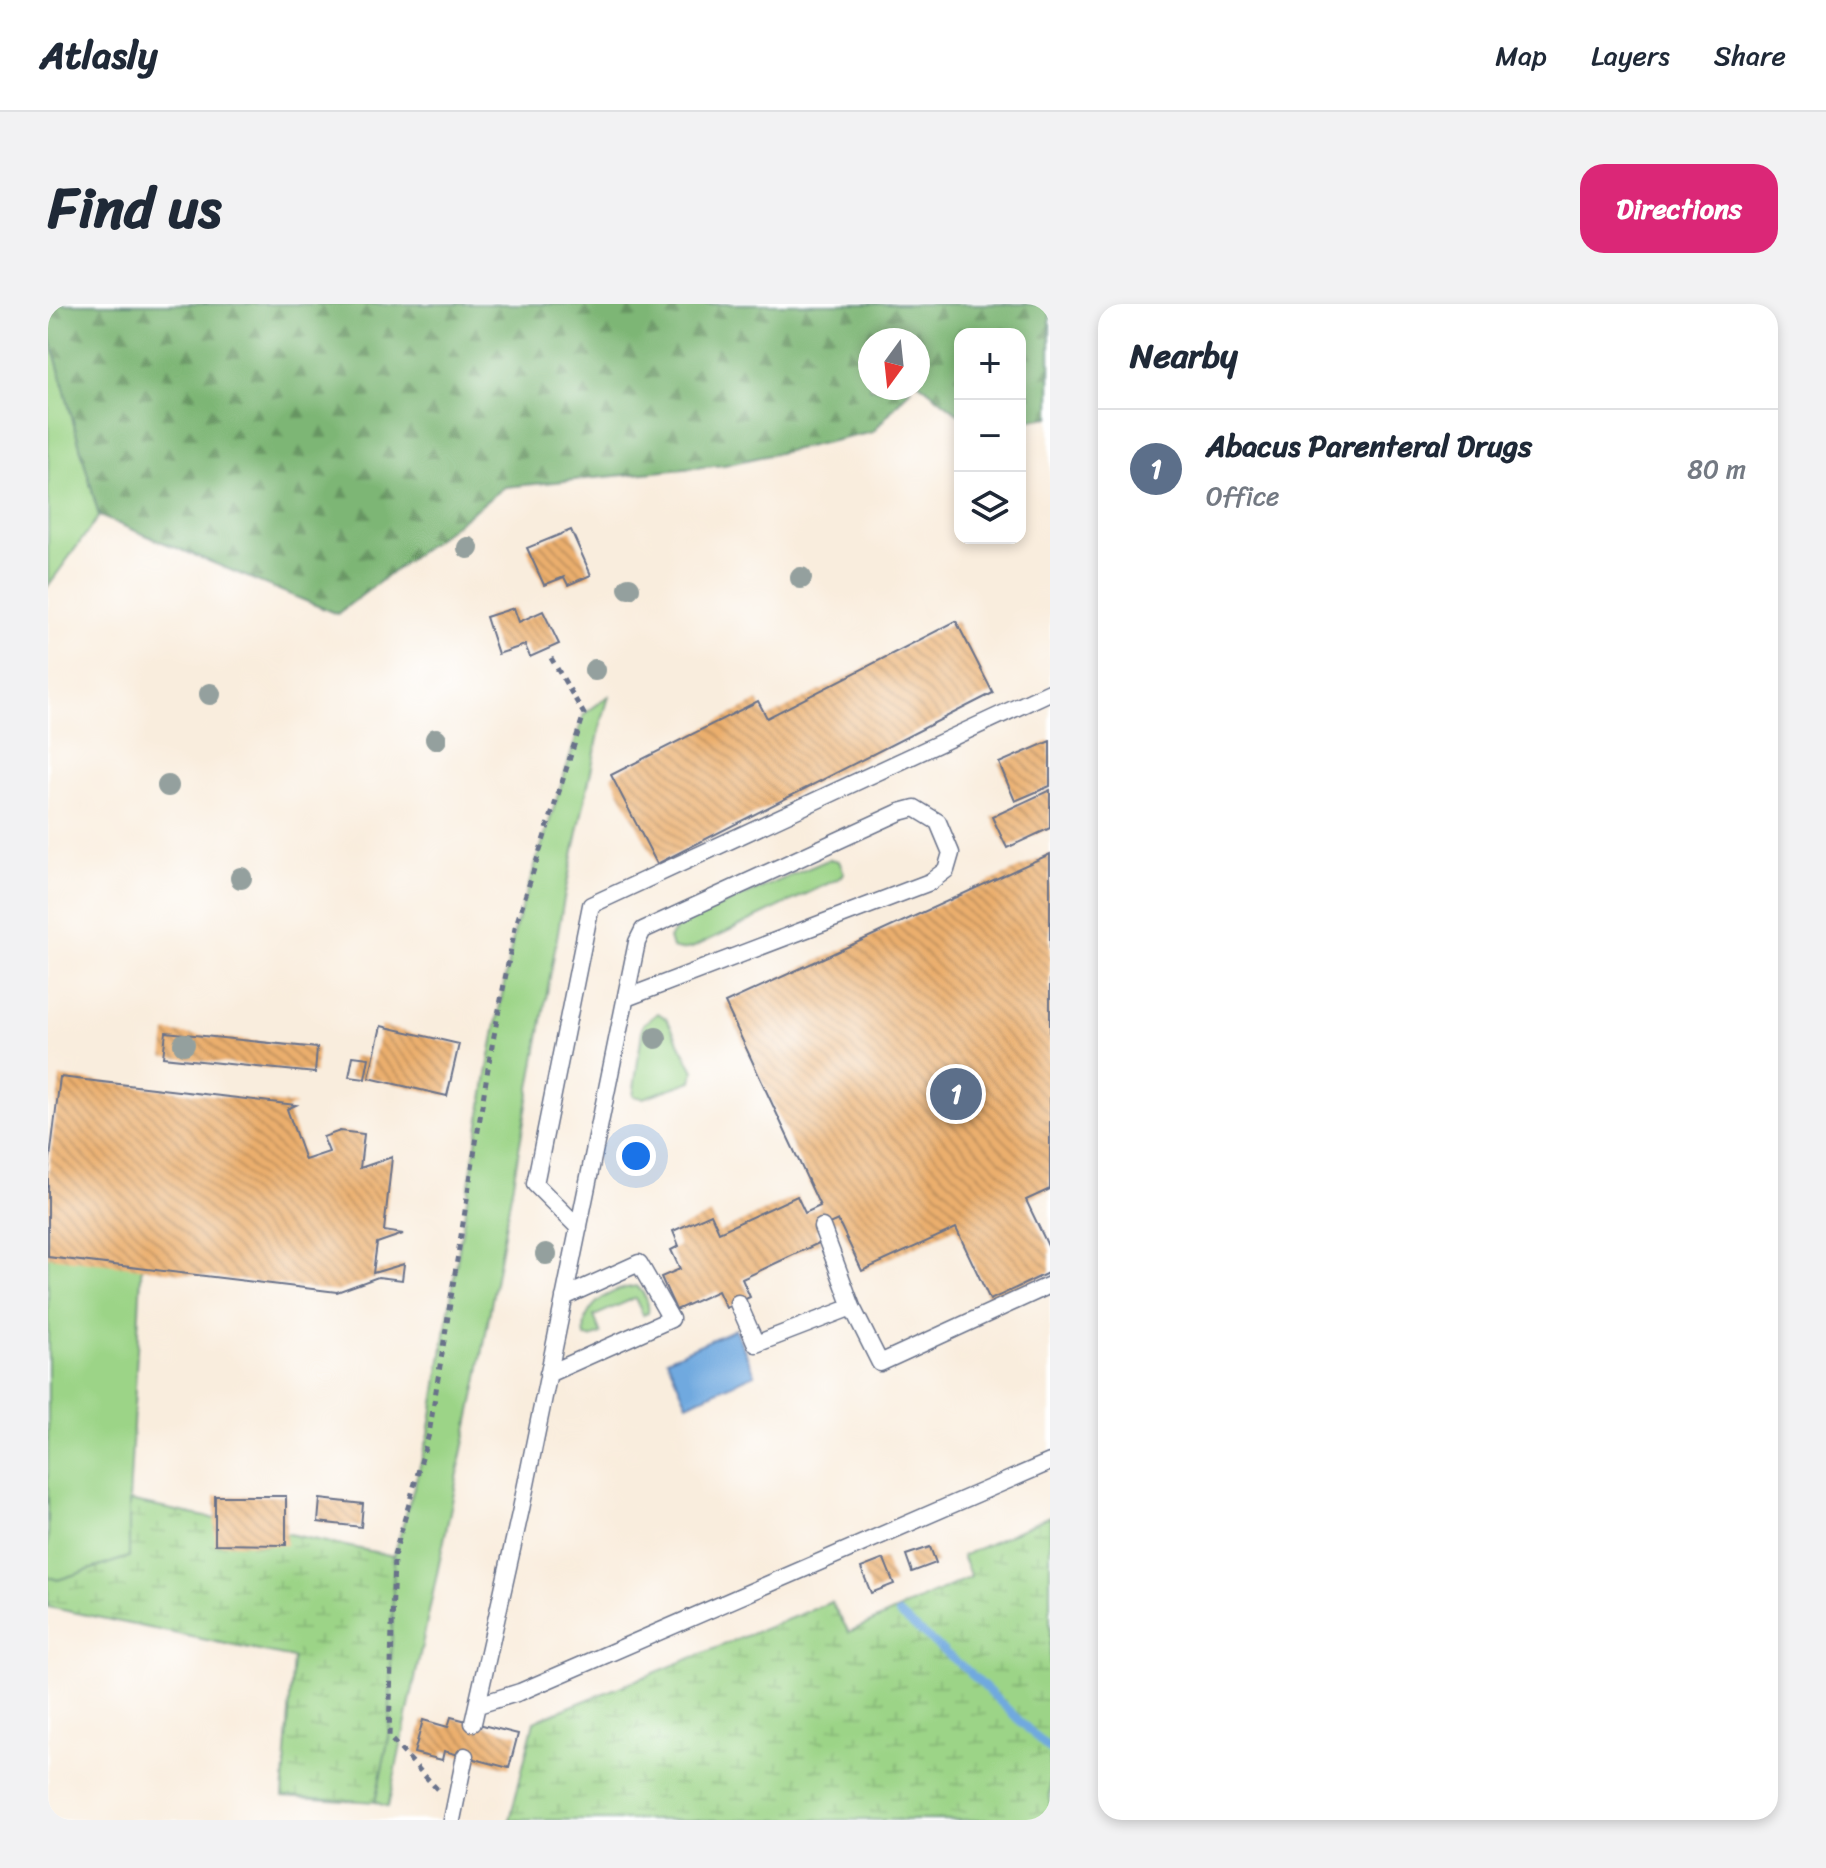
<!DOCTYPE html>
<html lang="en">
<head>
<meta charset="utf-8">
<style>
	:root { --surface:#fff; --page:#f2f2f3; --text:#1f2937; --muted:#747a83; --line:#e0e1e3; --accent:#db2777 }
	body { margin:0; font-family:Sriracha,sans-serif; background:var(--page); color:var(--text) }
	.controls { position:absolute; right:24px; top:24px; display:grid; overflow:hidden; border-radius:16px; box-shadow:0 4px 12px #0003 }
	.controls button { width:72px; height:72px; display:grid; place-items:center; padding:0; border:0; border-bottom:2px solid var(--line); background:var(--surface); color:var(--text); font:40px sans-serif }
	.compass { position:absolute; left:810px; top:24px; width:72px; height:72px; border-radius:50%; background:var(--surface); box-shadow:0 4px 12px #0003; rotate:195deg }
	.you { position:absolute; left:588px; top:852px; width:28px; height:28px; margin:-20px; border:6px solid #fff; border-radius:50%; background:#1a73e8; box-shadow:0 0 0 12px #1a73e833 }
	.badge { display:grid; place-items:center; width:52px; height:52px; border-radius:50%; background:var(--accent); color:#fff; font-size:26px; font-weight:700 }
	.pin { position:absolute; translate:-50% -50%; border:4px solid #fff; box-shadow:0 2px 8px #0006 }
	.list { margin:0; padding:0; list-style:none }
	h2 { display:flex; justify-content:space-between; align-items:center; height:104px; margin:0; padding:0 32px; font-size:34px }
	h2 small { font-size:26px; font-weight:400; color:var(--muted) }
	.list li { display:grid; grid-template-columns:52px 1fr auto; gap:24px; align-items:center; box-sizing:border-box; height:120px; padding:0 32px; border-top:2px solid var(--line) }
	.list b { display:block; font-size:30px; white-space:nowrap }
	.list p { margin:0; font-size:26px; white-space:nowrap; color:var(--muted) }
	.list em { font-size:26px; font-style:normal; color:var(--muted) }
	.icon { flex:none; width:44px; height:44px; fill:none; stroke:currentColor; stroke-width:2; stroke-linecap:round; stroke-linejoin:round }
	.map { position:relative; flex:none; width:1002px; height:1516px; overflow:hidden; border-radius:24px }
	header { display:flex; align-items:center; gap:48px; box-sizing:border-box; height:112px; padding:0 40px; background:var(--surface); border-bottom:2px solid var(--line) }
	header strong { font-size:38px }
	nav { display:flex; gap:44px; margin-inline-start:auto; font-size:28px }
	.intro { display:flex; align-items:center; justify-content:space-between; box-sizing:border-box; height:192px; padding:0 48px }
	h1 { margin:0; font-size:56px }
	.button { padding:20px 36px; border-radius:24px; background:var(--accent); color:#fff; font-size:28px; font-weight:700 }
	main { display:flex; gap:48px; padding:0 48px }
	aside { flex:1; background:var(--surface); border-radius:24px; box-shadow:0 4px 12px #0003 }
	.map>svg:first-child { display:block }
	.grass { fill:#9cd487; stroke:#5c8272; stroke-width:2 }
	.forest { fill:url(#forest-firs); stroke:#4c7269; stroke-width:2 }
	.wetland { fill:url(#wetland-marsh); stroke:#5c8272; stroke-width:2 }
	.water { fill:#6fa9df; stroke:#456c9e; stroke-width:2 }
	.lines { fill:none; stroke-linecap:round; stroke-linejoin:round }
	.stream { stroke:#6fa9df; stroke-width:8 }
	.building { fill:url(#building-back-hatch) }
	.service-casing { stroke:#69728a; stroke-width:19 }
	.path { stroke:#69728a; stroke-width:5; stroke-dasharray:6 6; stroke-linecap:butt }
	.service { stroke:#fff; stroke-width:16 }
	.tree { fill:#94a09e }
</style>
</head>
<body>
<header>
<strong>Atlasly</strong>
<nav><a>Map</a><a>Layers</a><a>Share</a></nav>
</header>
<div class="intro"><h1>Find us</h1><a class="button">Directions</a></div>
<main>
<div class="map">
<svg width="1002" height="1516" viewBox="0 0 1002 1516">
	<defs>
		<pattern id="forest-firs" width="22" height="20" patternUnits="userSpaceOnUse" patternTransform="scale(2)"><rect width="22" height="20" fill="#7db674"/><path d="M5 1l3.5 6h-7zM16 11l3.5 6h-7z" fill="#669462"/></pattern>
		<pattern id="wetland-marsh" width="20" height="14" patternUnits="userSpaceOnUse" patternTransform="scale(2)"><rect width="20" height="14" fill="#9cd487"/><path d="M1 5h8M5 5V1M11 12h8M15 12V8" fill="none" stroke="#86b677"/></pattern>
		<pattern id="building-back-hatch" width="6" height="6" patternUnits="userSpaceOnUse" patternTransform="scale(2)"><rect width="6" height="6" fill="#ebaf6d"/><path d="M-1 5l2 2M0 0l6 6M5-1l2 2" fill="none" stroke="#be8f5d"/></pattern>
	</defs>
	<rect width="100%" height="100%" fill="#fff"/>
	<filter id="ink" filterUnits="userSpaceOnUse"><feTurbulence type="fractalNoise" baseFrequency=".0125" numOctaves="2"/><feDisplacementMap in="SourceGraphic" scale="16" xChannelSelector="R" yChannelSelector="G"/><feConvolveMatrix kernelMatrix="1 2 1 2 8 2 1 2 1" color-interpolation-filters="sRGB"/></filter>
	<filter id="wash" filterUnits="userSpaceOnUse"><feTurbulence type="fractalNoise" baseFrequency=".006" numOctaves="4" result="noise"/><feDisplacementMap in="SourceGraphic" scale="32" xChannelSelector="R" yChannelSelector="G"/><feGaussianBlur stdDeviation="1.8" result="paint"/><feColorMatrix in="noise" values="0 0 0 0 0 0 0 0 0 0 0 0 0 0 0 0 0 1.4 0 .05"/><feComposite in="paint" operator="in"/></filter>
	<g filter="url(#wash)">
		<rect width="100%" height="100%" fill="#f9eddd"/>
		<path class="grass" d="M0 25 51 212 0 282Z
			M561 392 553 420 517 589 429 1079 340 1503 327 1498 341 1433 346 1252 381 1130 442 752 467 624 536 410Z
			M782 555 791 557 796 569 790 575 644 644 632 646 624 644 621 634 632 619Z
			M610 709 619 715 646 767 644 777 595 794 585 792 595 720Z
			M0 925 95 934 81 1197 82 1253 10 1276 0 1273Z
			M589 982C596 989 602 998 600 1009L595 1011 587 994 546 1012 553 1030 543 1034 537 1033C532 1002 561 985 589 982Z"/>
		<path class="forest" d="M0 0H1002V113L972 117V30H912V111L870 78V36H822V84H863L825 128 676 161 457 183 289 310 51 212 0 25Z"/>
		<path class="wetland" d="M81 1197 346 1252 341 1433 327 1498 235 1492 245 1354 0 1303V1273L10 1276 81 1253Z
			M1002 1212V1516H462L486 1417 783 1298 801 1328 923 1273 914 1252Z"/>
		<path class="water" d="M687 1025 707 1070 639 1100 619 1055Z"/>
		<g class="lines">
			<path class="stream" d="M851 1310 920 1367 1002 1446"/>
		</g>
		<g id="blocks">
			<path class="building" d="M523 226 543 271 520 281 516 273 496 281 479 244Z
				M466 304 471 318 495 307 511 340 482 353 477 341 450 350 438 313Z
				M908 317 945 389 609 560 563 471 710 397 719 414Z
				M1002 437V482L967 497 951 459Z
				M1002 486V524L959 544 944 513Z
				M1002 550V885L978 896 1002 946V968L942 996 908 924 814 967 790 916 767 926 773 938 694 975 702 993 678 1004 670 987 628 1006 613 973 632 965 623 946 631 942 625 927 663 910 671 928 749 892 757 909 772 902 677 699Z
				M333 722 411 740 399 792 321 774Z
				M118 728 269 744 267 769 115 753Z
				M305 752 321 754 317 775 301 773Z
				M12 773 248 801 239 805 257 856 281 848 275 833 292 827 316 830 312 864 344 853 336 927 355 930 329 939 325 969 356 960 354 976 330 973 289 988 0 953V871Z
				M167 1192H238V1241L167 1240Z
				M272 1195 315 1200 313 1223 270 1218Z
				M882 1243 888 1259 864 1268 858 1251Z
				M836 1255 846 1280 823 1289 813 1264Z
				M403 1413 470 1430 461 1464 396 1447 394 1456 366 1449 375 1416 400 1423Z"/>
		</g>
	</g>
	<g filter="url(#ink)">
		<use href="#blocks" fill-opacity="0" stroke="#69728a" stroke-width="2"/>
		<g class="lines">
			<g class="service-casing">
				<path id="service" d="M774 923 804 1003 832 1059 1002 981
					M531 924 487 880 543 601 1002 388
					M690 999 708 1040 804 1003
					M500 1070 623 1015 591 959 516 993
					M430 1401 472 1388 1002 1158
					M425 1419 473 1205 589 638 595 626 852 508 867 504 890 518 903 549 898 566 882 578 578 694
					M404 1516 417 1452"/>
			</g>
			<path class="path" d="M389 1485 341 1433 346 1252 381 1130 442 752 467 624 536 410 503 354"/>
			<use href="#service" class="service"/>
		</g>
		<g class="tree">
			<circle cx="420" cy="244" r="11"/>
			<circle cx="753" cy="274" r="11"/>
			<circle cx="581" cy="284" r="11"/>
			<circle cx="547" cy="366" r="11"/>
			<circle cx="162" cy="390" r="11"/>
			<circle cx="388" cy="435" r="11"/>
			<circle cx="120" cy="482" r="11"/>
			<circle cx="193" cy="574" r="11"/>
			<circle cx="608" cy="734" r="11"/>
			<circle cx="136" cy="740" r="11"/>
			<circle cx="498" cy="950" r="11"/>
		</g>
	</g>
</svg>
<div class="controls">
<button>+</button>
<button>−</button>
<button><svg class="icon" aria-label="layers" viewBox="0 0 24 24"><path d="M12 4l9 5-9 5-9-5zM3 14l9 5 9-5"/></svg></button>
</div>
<svg class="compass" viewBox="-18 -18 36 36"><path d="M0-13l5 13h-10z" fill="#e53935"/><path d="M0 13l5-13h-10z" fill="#747a83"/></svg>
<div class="you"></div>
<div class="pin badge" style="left:908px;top:790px;background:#5c6f8a">1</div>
</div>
<aside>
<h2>Nearby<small></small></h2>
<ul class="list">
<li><span class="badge" style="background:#5c6f8a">1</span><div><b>Abacus Parenteral Drugs</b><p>Office</p></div><em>80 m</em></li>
</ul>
</aside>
</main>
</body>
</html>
